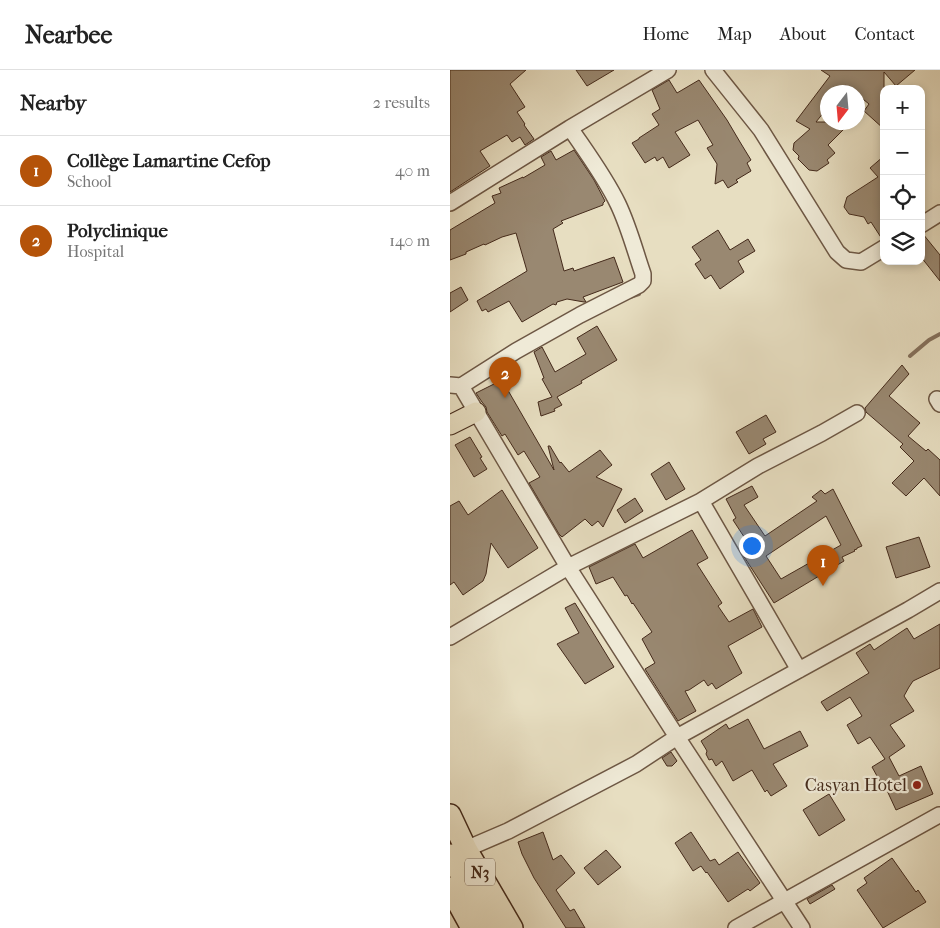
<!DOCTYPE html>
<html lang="en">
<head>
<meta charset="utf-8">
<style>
	:root { --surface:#fff; --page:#f6f6f6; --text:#222; --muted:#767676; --line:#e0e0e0; --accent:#b45309 }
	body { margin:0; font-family:"IM FELL French Canon",serif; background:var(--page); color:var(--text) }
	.controls { position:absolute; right:15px; top:15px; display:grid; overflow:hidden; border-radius:10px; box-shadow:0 2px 8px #0003 }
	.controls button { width:45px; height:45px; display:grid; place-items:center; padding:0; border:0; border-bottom:1px solid var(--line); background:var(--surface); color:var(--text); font:25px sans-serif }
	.compass { position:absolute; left:370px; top:15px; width:45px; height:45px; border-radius:50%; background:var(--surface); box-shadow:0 2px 8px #0003; rotate:196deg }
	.you { position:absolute; left:301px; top:475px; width:18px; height:18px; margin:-12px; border:4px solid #fff; border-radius:50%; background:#1a73e8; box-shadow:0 0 0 8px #1a73e833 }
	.badge { display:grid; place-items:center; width:32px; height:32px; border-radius:50%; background:var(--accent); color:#fff; font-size:16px; font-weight:700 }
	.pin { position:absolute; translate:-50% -41px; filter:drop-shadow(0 1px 2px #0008) }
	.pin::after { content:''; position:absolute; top:26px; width:18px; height:15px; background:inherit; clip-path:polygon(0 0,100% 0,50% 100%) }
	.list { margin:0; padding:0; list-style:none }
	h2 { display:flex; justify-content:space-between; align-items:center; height:65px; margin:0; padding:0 20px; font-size:21px }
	h2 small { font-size:16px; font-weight:400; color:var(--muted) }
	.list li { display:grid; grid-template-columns:32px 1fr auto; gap:15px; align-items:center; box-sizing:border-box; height:70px; padding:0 20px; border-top:1px solid var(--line) }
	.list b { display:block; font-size:19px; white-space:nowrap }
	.list p { margin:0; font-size:16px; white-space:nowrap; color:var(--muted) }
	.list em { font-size:16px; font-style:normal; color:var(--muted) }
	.icon { flex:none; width:28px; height:28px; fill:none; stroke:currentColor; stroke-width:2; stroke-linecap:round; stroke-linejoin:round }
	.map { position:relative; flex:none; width:490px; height:858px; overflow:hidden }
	header { display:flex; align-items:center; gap:30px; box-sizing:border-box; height:70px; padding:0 25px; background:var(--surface); border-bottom:1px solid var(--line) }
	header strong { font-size:24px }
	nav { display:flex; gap:28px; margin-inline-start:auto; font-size:18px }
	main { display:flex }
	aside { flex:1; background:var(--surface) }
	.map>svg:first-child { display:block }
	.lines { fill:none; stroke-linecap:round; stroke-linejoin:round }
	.stream { stroke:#85715d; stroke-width:4 }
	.building { fill:#998871; stroke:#442a1b; fill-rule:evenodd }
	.minor-casing { stroke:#6d5744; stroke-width:18 }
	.major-casing { stroke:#442a1b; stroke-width:21 }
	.highway-casing { stroke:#442a1b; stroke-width:24 }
	.minor { stroke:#efead7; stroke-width:15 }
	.major { stroke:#e7dec1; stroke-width:19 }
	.highway { stroke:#e7dec1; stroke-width:21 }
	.poi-dot { fill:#8f2418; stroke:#efead7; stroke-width:2 }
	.labels { text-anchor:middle; stroke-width:4.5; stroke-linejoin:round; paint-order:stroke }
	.shield { fill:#efead7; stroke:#776453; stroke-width:1 }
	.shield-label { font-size:16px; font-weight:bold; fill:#442a1b }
	.poi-label { font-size:18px; fill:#442a1b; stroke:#efead7; text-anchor:end }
</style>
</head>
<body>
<header>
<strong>Nearbee</strong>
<nav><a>Home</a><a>Map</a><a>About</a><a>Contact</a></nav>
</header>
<main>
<aside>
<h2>Nearby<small>2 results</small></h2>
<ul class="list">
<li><span class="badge">1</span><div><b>Collège Lamartine Cefop</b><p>School</p></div><em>40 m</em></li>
<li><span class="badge">2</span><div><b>Polyclinique</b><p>Hospital</p></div><em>140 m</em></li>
</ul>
</aside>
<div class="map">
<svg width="490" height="858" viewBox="0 0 490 858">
	<rect width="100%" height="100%" fill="#e7dec1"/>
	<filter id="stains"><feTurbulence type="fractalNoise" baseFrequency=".004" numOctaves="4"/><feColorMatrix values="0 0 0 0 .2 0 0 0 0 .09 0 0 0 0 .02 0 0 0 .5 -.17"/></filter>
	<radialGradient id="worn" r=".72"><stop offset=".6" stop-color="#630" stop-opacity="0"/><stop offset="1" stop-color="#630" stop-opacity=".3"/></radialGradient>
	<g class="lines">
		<path class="stream" d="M180 227 189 224
			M460 286 479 270 490 264"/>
	</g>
	<path class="building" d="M0 0H76L60 14 75 37 67 42 75 54 74 55 84 69 75 75 70 67 62 72 57 65 30 81 40 96 0 122Z
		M126 0H164L137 16Z
		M371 0H465L446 16 434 2V59L414 41 419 34 408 25V22H404L395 15 390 22H378V37L366 52H401L378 75 385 83 377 90 379 93 367 101 359 100 348 89 349 86 343 80 344 73 360 59 346 51 380 6Z
		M219 10 227 23 249 10 277 50 290 72 301 90 297 93 301 101 286 110 288 112 278 118 273 110 265 114 267 94 257 78 263 75 248 50 225 62 240 85 219 98 213 87 207 91 205 87 195 93 182 73 189 69V68L209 55 202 44 210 39 202 20Z
		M124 80 144 110 155 131 153 133V135L111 151 113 153 103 159 114 201 123 198 124 201 164 187 173 212 133 227 136 232H134L117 229 107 232 106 235 103 234 72 252 59 231 38 242 36 239 32 241 27 231 77 201 66 163 52 167 35 175 34 174 16 182V184L0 190V160L45 133 42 126 51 123 49 118 73 107V108L95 95 91 87 101 81 106 90Z
		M434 86V169H432L421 152 418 154 414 147 399 144 394 137 397 127 428 107 420 98Z
		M268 160 280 180 298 169 305 181 288 191 294 202 270 219 261 205 255 209 245 194 251 190 242 177Z
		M471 164H473L490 185V211L471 187Z
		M11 217 18 230 0 242V223Z
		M147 256 167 290 131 311 132 313 107 327 112 335 104 339 105 341 91 346 88 332 102 327 92 309 94 308 84 282 92 277 105 302 136 284 127 268Z
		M452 295 459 304 439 326 470 353 458 366 476 381 478 379 490 390V426L474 408 456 426 442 413 464 391 450 377 453 374 416 342 415 338Z
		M52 310 104 400 98 376H100L110 393 111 392 119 402 150 380 162 395 146 407 172 419 153 457 148 451 142 456 135 449 112 467 109 464 79 413 90 407 74 381 68 385 55 364 52 366 37 342 36 337 32 332 26 323Z
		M316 345 326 362 313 369 316 374 299 384 286 362Z
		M20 367 32 387 30 388 37 399 24 407 5 375Z
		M219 392 235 419 216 430 201 404Z
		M302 416 308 427 294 435 315 466 367 431 362 427 371 420 375 424 383 419 412 476 407 478V479L404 480 405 481 392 487 394 491 324 533 291 482 300 476 283 450 286 448 276 429ZM376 446 391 475 331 509 316 486Z
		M52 420 88 478 58 498 41 473 36 504 33 511 13 525 4 512 0 515V436L9 431 18 445Z
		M185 428 193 441 175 453 167 440Z
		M242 460 258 488 247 494 272 533 268 536 279 552 303 539 312 557 278 576 292 603 266 619 262 613 258 616 254 610 239 620 235 621 246 641 228 651 195 599 205 593 192 569 202 562 183 533 182 534 177 525 175 526 163 507 146 514 139 497 185 474 193 488Z
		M469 467 480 497 446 508 436 477Z
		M125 533 164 597 135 614 107 574 129 563 115 538Z
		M490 554V598L463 611 459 617 454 626 464 641 440 655 455 676 439 687 449 706 471 696 483 724 446 740 434 714 432 715 422 697 435 689 420 667 408 674 397 655 412 646 400 627 377 641 371 632 419 603 406 583 420 574 424 580 457 558 464 569Z
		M298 649 314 679 350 661 358 676 323 694 337 716 321 726 317 720 315 722 302 700 283 711 272 691 266 696 262 689 259 690 256 684 257 681 251 671 276 654 279 659Z
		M221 682 227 691 222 696H217L212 688Z
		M379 724 395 750 369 766 353 740Z
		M93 762 103 790 111 785 125 803 106 820 120 841 124 839 135 858H116L84 808 72 784 68 772Z
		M241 762 260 791 265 789 269 795 288 782 310 813 300 821 298 819 278 832 257 802 256 803 251 796 243 801 225 773Z
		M156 780 171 797 148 815 134 798Z
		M442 788 466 822 468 820 476 832 433 858 407 820 417 813 414 808Z
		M382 815 385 819 360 834 357 829Z"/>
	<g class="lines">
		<g class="minor-casing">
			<path id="minor" d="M263 0 311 60 387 182 396 190 411 192 434 178
				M0 133 120 58 218 0
				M471 155 490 143
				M0 315 11 316 66 281 130 245 189 215 193 211V204C185 181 179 157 168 134 155 107 137 83 120 58
				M11 316 118 497 227 667 352 858
				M487 329 490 334
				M251 431 308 396 372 363 407 343
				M0 567 118 497 251 431 349 600
				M16 779 58 761 186 694 227 667 458 540 490 521
				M286 858 489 745"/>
		</g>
		<g class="major-casing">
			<path id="major" d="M0 355 26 342"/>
		</g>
		<g class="highway-casing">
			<path id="highway" d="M0 745 16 779 62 858
				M0 785 42 858
				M0 818 22 858"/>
		</g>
		<use href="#minor" class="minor"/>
		<use href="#major" class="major"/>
		<use href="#highway" class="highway"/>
	</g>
	<circle class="poi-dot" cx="467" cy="715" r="5"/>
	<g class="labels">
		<rect class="shield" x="15" y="788.5" width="30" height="27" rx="4"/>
		<g class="shield-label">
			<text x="30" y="808">N3</text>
		</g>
		<g class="poi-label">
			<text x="457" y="721">Casyan Hotel</text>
		</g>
	</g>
	<rect width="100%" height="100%" filter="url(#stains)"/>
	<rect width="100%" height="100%" fill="url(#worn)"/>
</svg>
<div class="controls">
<button>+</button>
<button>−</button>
<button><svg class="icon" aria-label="locate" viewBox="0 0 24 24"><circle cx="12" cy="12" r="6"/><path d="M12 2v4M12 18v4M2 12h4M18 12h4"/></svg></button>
<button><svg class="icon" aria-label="layers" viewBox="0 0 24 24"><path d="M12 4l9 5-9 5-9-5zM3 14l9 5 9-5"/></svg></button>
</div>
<svg class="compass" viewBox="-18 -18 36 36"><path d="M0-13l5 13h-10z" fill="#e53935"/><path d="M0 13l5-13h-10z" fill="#767676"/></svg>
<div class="you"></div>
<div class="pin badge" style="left:373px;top:516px">1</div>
<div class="pin badge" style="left:55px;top:328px">2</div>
</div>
</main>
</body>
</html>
